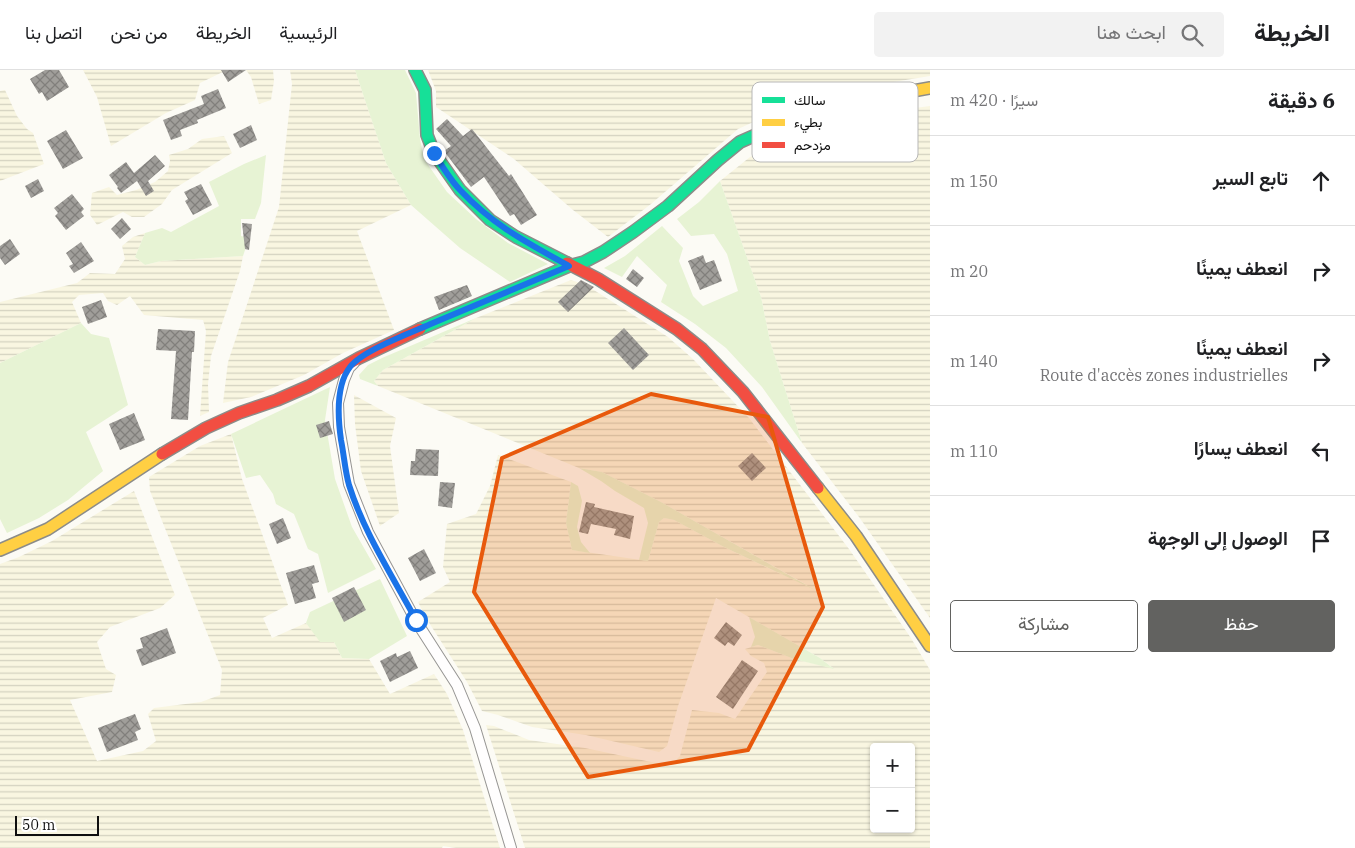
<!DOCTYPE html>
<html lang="ar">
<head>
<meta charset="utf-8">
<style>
	:root { --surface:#fff; --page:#f2f2f2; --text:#202124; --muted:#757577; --line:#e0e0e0; --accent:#626260 }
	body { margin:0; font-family:"IBM Plex Serif",Vazirmatn,serif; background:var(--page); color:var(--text); direction:rtl }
	.controls { position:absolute; right:15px; bottom:15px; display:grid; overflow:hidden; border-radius:5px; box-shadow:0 1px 4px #0004 }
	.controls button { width:45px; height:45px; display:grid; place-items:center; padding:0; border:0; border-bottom:1px solid var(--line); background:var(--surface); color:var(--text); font:25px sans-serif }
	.scale { position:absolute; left:15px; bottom:12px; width:84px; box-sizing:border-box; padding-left:5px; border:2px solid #0f0f0f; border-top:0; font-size:14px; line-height:18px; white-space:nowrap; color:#0f0f0f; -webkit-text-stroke:4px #fff; paint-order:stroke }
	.stop { position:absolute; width:15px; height:15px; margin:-11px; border:4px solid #1a73e8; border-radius:50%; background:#fff }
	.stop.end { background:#1a73e8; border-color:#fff; box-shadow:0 1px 5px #0008 }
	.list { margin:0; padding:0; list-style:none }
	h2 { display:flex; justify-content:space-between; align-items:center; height:65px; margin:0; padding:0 20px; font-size:21px }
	h2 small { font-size:16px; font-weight:400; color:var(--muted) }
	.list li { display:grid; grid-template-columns:32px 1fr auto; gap:15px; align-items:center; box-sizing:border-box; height:90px; padding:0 20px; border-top:1px solid var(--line) }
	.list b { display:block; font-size:19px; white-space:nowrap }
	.list p { margin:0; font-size:16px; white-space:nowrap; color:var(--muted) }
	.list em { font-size:16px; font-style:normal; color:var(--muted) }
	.actions { display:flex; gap:10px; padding:15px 20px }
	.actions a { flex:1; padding:11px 0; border:1px solid var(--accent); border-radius:5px; text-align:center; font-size:18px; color:var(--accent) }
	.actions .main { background:var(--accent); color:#fff }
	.icon { flex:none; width:28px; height:28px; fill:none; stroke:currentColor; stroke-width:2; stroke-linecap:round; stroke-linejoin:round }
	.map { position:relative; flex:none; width:930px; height:778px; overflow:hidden; direction:ltr }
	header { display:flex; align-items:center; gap:30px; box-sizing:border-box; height:70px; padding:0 25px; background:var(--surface); border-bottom:1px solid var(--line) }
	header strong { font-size:24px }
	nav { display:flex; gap:28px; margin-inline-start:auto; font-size:18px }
	.search { width:350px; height:45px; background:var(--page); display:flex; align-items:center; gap:12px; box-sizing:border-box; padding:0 18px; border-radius:5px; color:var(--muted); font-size:19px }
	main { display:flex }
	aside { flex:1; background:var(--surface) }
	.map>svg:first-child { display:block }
	.farmland { fill:url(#farmland-rules); fill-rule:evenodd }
	.grass { fill:#e7f3d4 }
	.building { fill:url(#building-cross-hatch) }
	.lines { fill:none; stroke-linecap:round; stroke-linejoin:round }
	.street-casing { stroke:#969593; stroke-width:12 }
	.fast-casing { stroke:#8c8c89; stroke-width:14 }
	.slow-casing { stroke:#8c8c89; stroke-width:14 }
	.jam-casing { stroke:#8c8c89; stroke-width:14 }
	.street { stroke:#fffefe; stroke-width:10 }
	.fast { stroke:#16e098; stroke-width:11 }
	.slow { stroke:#ffcf43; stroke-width:11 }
	.jam { stroke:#f24e42; stroke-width:11 }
	.route { stroke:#1a73e8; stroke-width:6 }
	.marked { fill:#e8590c; fill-opacity:0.2; stroke:#e8590c; stroke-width:4; stroke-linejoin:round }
	.key { fill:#fff; stroke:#b7b7b7; stroke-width:1 }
	.key-label { font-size:14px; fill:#0f0f0f }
</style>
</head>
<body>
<header>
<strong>الخريطة</strong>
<div class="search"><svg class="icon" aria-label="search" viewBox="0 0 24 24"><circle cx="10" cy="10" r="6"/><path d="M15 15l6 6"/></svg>ابحث هنا</div>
<nav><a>الرئيسية</a><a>الخريطة</a><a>من نحن</a><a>اتصل بنا</a></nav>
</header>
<main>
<aside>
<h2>6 دقيقة<small>سيرًا · 420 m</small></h2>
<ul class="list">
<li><svg class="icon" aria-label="ahead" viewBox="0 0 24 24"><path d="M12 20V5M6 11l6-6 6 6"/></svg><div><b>تابع السير</b></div><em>150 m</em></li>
<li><svg class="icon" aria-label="right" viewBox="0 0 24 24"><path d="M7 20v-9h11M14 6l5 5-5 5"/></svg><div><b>انعطف يمينًا</b></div><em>20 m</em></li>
<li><svg class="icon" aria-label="right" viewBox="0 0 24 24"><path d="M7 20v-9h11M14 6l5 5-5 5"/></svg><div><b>انعطف يمينًا</b><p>Route d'accès zones industrielles</p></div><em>140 m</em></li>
<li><svg class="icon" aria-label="left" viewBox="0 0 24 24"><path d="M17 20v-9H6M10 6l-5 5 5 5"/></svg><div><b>انعطف يسارًا</b></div><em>110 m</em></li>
<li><svg class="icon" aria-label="arrive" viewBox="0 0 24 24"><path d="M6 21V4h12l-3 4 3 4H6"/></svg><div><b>الوصول إلى الوجهة</b></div></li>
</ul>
<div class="actions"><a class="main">حفظ</a><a>مشاركة</a></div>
</aside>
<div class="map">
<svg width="930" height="778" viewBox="0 0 930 778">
	<defs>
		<pattern id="farmland-rules" width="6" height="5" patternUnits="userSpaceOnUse" patternTransform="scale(1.25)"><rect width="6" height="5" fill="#f9f6e1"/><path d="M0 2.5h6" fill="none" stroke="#d4d2c0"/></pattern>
		<pattern id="building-cross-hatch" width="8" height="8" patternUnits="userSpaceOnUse" patternTransform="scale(1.25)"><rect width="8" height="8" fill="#a09e9a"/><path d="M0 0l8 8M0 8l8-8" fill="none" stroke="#817f7c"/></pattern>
	</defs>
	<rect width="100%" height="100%" fill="#fcfbf5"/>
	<path class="farmland" d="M83 0H227L200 13 195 30 166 43 111 76 97 27Z
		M246 0H273L274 11 271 30 259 34 251 7Z
		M290 0H355L386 93 411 135 357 161 394 260 343 283 304 305 251 327 223 333 228 292 279 137 292 14Z
		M428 0H930V6L869 16 802 30 738 59 651 134 608 167 573 140 514 89 436 37V21Z
		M5 20 17 46 27 59 33 63 44 94 0 111V21Z
		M930 36V548L859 447 802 373 770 271 761 227 720 111 750 87 798 63 853 49 900 40Z
		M224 66 232 83 172 120 162 134 144 147H132L123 142 97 155 90 145 92 123 109 117 117 125 136 120 155 112 168 101 170 91 169 85 188 79 202 69Z
		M145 163 135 187 145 195 161 191 243 186 240 201 211 286 208 314 209 342 200 346 206 261 203 250 144 245 130 226 117 235 108 231 103 223 79 225 72 232 81 253 0 293V232L77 213 90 203 115 204 125 189 122 176 133 167Z
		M571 210 586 215 668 267 693 289 749 348 849 479 911 568 930 600V778H525L486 655 494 656 529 670 585 678 670 696 680 686 692 640 719 643 735 649 767 602 764 593 751 586 745 579 758 575 794 589 833 598 820 588 716 528 678 636 667 676 659 682 586 665 532 657 498 645 482 641 467 612 426 548 418 532 450 512 443 497 447 454 476 444 490 416 498 385 571 412 566 453 572 480 648 491 659 452 664 448 674 450 724 477 772 500 807 515 661 432 602 402 579 398 378 316 374 311 383 300 476 248ZM874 677H911V759H874Z
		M354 325 396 348 390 376 399 443 380 456 361 401 355 354Z
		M231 364 242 409 288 535 263 548 272 568 306 553 311 559 334 572 342 588 369 589 390 624 434 604 447 624 463 660 500 778H456L443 776 442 778H0V494L19 487 52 471 134 421 175 525 160 538 110 557 97 572 106 599 116 605 112 622 70 630 97 691 143 681 156 671 148 644 154 638 201 632 220 625 222 600 150 421 149 407 200 376Z"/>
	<path class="grass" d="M355 0H405L416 23 420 69 424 89 447 122 476 149 508 173 548 194 510 212 460 178 411 135 386 93Z
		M266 85 261 133 255 149H241V166L249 168 243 186 161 191 145 195 135 187 145 163 162 158 171 162 219 136 209 112 244 94Z
		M720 111 761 227 770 271 802 373 762 317 726 278 695 254 661 232 667 215 637 186 622 207 604 198 625 186 662 156 683 178 679 191 693 226 703 236 738 221 727 184 714 164 691 166 677 149 699 132Z
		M476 248 383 300 374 311 378 316 360 309 359 305 368 295 382 288Z
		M81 253 91 264 109 268 128 335 86 362 103 401 68 430 39 448 7 463 0 449V293Z
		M330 317 325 350 335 409 352 457 376 499 328 523 318 484 308 479 294 444 276 434 273 424 260 405 246 408 231 364Z
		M579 398 602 402 661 432 815 520 724 477 674 450 664 448 659 452 648 491 639 490 648 453 644 438 615 421 601 411Z
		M571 412 578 416 582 431 577 457 581 472 590 483 572 480 566 453Z
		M380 509 407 566 369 589 342 588 334 572H320L306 553 310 542Z
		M749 547 820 588 834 599 794 589 758 575 751 577 755 567Z"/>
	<path class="building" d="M45 0H59L69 17 47 31 42 22 39 24 30 9Z
		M221 0H246L228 12Z
		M218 19 226 38 197 50 198 53 180 60 182 66 171 70 163 50 204 34 201 26Z
		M447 49 463 66 472 59 509 106 511 104 537 145 521 155 514 144 510 146 484 107 471 117 444 81 451 76 436 59Z
		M251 55 257 70 240 78 233 64Z
		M66 60 83 88 63 99 47 71Z
		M155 85 165 96 148 111 154 121 146 126 137 111 121 123 117 118 120 115 118 117 109 105 126 92 134 103Z
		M38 109 44 121 31 128 25 116Z
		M201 114 212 135 193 145 185 131 188 129 184 122Z
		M72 124 84 139 81 142 84 146 66 160 55 146 58 143 54 138Z
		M122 148 131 159 120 169 111 159Z
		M242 153 252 154 249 180 245 179Z
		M10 169 20 184 5 195 0 188V176Z
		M81 172 94 191 74 203 69 196 73 194 66 183Z
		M703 185 706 193 714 190 722 211 700 220 688 191Z
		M633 199 644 208 637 217 626 209Z
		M581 210 594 217 568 242 558 232Z
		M467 215 472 226 439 240 434 227Z
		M101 230 107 247 88 254 82 237Z
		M624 258 649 285 633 300 608 273Z
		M158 259 195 261 194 282H192L188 350 171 349 176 281 156 280Z
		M134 343 145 370 120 380 109 354Z
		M329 351 333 364 320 368 316 355Z
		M416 379 439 380 438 406 410 405 411 391H415Z
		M752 383 766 398 752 411 738 396Z
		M440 412 455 413 452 438 438 436Z
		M586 432 595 434 594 437 634 446 630 469 614 465 616 459 591 454 588 464 579 462Z
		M283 448 291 468 277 474 269 454Z
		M424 479 436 503 420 511 408 488Z
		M314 495 319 512 312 514 316 528 295 534 286 503Z
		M354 517 366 540 344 552 332 528Z
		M726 552 742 565 734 576 728 572 725 576 714 568Z
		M167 558 176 583 142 596 136 580 143 578 140 568Z
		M410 581 418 598 390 612 380 591 396 583 397 587Z
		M742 590 758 601 733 639 716 627Z
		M135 644 141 659 135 662 138 670 107 682 98 658Z"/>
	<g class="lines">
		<g class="street-casing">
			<path id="street" d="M354 293 349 298 344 310 338 333 339 357 349 414 368 462 416 551 457 615 475 658 511 778"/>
		</g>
		<g class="fast-casing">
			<path id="fast" d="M415 0 425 20 427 65 434 83 460 120 490 150 516 167 567 193
				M420 259 569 196 584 192 603 182 633 162 668 136 718 90 740 72 801 45 810 43"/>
		</g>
		<g class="slow-casing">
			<path id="slow" d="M810 43 846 33 930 18
				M818 418 856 466 930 576
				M0 480 48 459 162 384"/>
		</g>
		<g class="jam-casing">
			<path id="jam" d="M567 193 598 209 677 259 702 279 743 322 818 418
				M162 384 206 358 239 343 277 330 309 316 359 288 420 259"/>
		</g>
		<use href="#street" class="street"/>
		<use href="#fast" class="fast"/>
		<use href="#slow" class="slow"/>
		<use href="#jam" class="jam"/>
	</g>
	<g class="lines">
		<path class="route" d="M416 550C393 507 364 463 349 415 345 401 344 385 341 370 338 349 336 315 350 297 363 280 413 262 433 253 479 234 524 215 569 196 528 173 494 156 461 121 450 110 442 96 434 83"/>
	</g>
	<path class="marked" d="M651 324 768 347 823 537 748 680 588 707 474 522 502 388Z"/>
	<rect x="752" y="12" width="166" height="80" rx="8" class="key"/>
	<rect x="762" y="27" width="23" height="6" fill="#16e098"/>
	<rect x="762" y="49" width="23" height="7" fill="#ffcf43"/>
	<rect x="762" y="72" width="23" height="6" fill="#f24e42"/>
	<g class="key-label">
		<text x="794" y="35">سالك</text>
		<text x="794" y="57">بطيء</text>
		<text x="794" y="80">مزدحم</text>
	</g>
</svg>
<div class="controls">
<button>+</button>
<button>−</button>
</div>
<div class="scale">50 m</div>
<div class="stop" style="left:416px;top:550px"></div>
<div class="stop end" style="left:434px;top:83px"></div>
</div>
</main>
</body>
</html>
